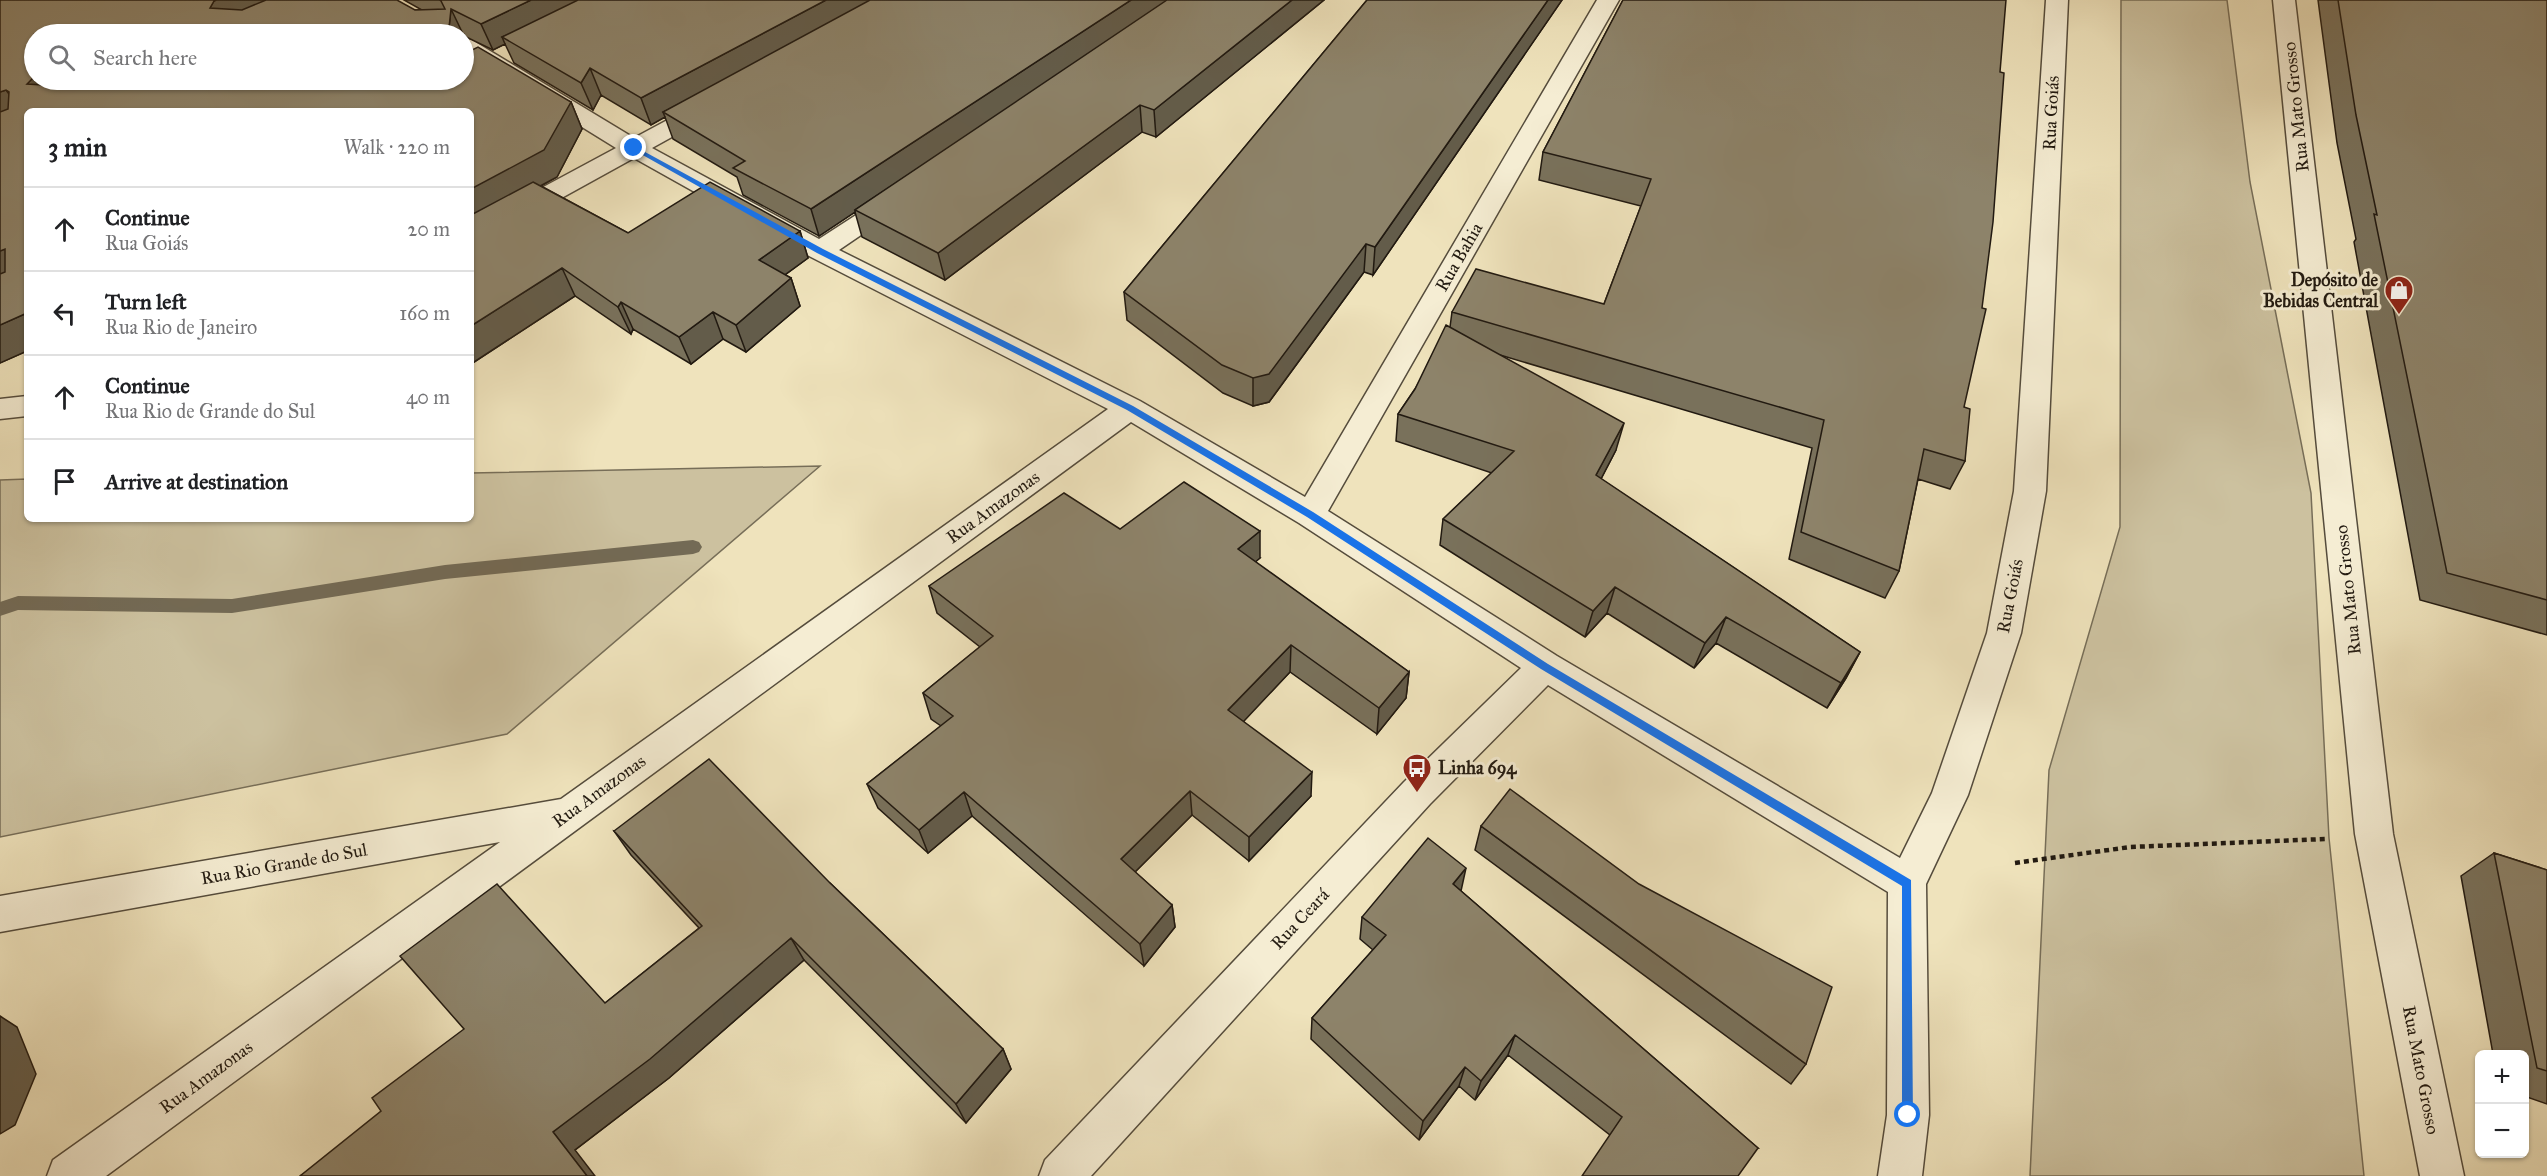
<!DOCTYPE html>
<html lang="en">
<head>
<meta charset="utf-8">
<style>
	:root { --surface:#fff; --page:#f2f2f2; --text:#202124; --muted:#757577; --line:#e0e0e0 }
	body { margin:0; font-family:"IM FELL Great Primer",serif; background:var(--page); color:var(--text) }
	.controls { position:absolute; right:18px; bottom:18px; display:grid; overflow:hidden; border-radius:9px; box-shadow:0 2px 4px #0004 }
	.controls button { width:54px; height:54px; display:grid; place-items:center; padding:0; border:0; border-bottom:2px solid var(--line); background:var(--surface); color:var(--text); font:30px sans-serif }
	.stop { position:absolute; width:18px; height:18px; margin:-14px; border:4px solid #1a73e8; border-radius:50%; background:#fff }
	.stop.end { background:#1a73e8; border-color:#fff; box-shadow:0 2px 6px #0008 }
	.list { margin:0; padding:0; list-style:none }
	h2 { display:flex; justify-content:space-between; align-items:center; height:78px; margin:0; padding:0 24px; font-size:26px }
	h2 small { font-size:20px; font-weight:400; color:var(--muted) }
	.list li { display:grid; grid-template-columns:39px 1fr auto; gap:18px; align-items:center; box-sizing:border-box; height:84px; padding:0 24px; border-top:2px solid var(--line) }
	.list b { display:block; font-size:22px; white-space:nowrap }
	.list p { margin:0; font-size:20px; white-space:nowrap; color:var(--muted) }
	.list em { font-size:20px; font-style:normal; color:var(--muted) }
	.icon { flex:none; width:33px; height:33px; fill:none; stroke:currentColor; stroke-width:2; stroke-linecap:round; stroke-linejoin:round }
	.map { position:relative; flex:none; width:2547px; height:1176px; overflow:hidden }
	.search { position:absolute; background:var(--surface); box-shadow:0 2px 4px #0004; left:24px; top:24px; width:450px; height:66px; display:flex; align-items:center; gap:15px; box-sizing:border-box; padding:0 21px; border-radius:33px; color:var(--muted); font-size:22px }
	.panel { position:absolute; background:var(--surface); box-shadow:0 2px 4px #0004; left:24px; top:108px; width:450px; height:414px; border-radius:9px }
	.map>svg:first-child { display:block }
	.green { fill:#ccc19f; stroke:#776e58; stroke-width:1.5 }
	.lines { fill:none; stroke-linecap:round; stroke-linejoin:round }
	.stream { fill:#736a55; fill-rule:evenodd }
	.street-casing { stroke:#554c3c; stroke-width:3 }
	.path { stroke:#221a11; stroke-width:4.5; stroke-dasharray:5 4; stroke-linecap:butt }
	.street { fill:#f5edd3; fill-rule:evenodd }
	.wall { fill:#79715b; stroke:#221a11; stroke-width:1.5 }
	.shaded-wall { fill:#635c4a; stroke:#221a11; stroke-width:1.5 }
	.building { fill:#8d836a; stroke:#221a11; stroke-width:1.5 }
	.route { fill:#1a73e8 }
	.labels { text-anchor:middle; stroke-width:6; stroke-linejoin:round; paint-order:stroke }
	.street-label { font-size:18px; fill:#221a11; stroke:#f5edd3 }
	.poi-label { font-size:18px; font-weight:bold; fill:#221a11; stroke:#f5edd3; text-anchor:end }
</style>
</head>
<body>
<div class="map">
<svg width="2547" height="1176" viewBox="0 0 2547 1176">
	<rect width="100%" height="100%" fill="#efe3bc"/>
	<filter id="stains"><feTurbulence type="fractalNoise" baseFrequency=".00333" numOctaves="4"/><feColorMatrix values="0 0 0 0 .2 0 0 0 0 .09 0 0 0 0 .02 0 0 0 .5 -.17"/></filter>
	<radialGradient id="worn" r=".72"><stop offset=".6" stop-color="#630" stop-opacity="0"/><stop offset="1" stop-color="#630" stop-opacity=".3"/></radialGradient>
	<path class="green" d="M2121 0H2227L2250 182 2311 493 2329 838 2364 1176H2030L2049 770 2120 527Z
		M820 466 507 734 0 837V480L27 479V519H471V473Z"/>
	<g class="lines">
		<path class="stream" d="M693 540 699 542 702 547 699 552 693 554 445 579 232 613 18 610 0 616V602L18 596 232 599 445 565Z"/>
		<g class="street-casing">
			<path id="street" d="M1597 0H1619L1328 511 1557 656 1900 858 1932 793 1987 633 2014 491 2046 0H2068L2046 491 2021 633 1968 795 1926 884 1929 1115 1922 1176H1878L1887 1115 1888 892 1548 685 1430 804 1091 1176H1039L1045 1160 1404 782 1521 668 1299 523 1131 422 106 1176H47L53 1160 500 842 0 932V896L561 799 1108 409 811 257 634 158 480 243 471 245V226L616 148 464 54V38L472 40 634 138 701 102H717L721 107 717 112 652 148 819 239 887 195 896 192 905 195 909 200 905 205 839 250 1140 401 1305 497Z
				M2273 0H2295L2393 834 2464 1176H2420L2355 834Z
				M27 396V416L0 419V399Z"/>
		</g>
		<path class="path" d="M2015 863 2130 847 2325 839"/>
		<use href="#street" class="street"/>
	</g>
	<path class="wall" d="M0 0 415 10H422L404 0H1324L1156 137 1142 132 945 280 862 237 855 212 819 236 743 195 737 177 673 139 665 117 651 125 601 95 593 110 514 63 505 44 493 50 464 36V34H34V80H464L466 53 571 102 582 129 557 177 541 186 628 233 800 231 808 258 785 275 791 278 800 306 746 352 723 339 691 364 633 329 631 334 575 296 471 364V111H27V351L0 363Z
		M1367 0H1562L1373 275 1364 272 1269 402 1253 406 1223 393 1127 320 1124 292Z
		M1623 0 1964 407 1965 461 1950 489 1918 479 1899 571 1885 598 1789 559 1812 448 1500 355 1616 450 1601 479 1860 652 1846 678 1827 708 1716 643 1694 668 1607 613 1585 637 1440 545 1443 519 1492 473 1396 441 1398 414 1415 389 1450 327 1452 312 1604 304 1641 206 1539 180 1543 152Z
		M2318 0H2547V635L2420 600 2354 242 2356 239 2337 143Z
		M1120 529 1260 558 1255 562 1409 672 1406 698 1377 734 1290 672 1243 721 1311 796 1249 861 1192 815 1135 872 1172 905 1175 927 1144 966 972 816 928 853 878 808 867 784 941 726 931 719 923 693 980 647 937 613 929 586Z
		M1481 826 1806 1064 1791 1084 1475 850Z
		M614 831 830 883 1003 1049 1011 1069 966 1123 804 960 669 1078 575 1150 300 1176 605 1003 699 928 631 855Z
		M2494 853 2547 870V1104L2524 1096V1054H2493L2461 876Z
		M1461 891 1758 1148 1610 1135 1508 1055 1475 1100 1459 1086 1419 1140 1311 1039 1312 1018 1373 950 1360 939 1362 917Z"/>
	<path class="shaded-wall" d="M216 0H293L226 34 210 8 214 1Z
		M531 0H596L502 37 505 44 493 50 481 24Z
		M826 0H881L663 112 665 117 651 125 641 98Z
		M1131 0H1173L855 210V212L819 236 811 209Z
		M1292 0H1324L1156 137 1154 110Z
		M1548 0H1562L1373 275 1375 247Z
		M451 9 463 34H452L449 28Z
		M590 68 601 95 593 110 581 83Z
		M33 77H34V80H111L53 104 27 84Z
		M365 80H434L377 111 362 84Z
		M6 90 26 117 0 127V92Z
		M571 102 582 129 557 177 471 223V189Z
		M1140 105 1142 132 945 280 938 253Z
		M800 231 808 258 768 287 759 260Z
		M1366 244 1364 272 1269 402 1253 406V378Z
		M5 249 27 275 0 287V251Z
		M562 268 575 296 471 364V326Z
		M791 278 800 306 746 352 736 325Z
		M621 302 633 329 631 334 618 307Z
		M713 312 723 339 691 364 679 337Z
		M27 313V351L0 363V325Z
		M1624 423 1616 450 1589 502 1596 475Z
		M1260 531V558L1239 576 1238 549Z
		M1615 587 1607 613 1585 637 1593 611Z
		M1726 617 1716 643 1694 668 1705 643Z
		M1291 645 1290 672 1230 736 1228 710Z
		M1860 652 1846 678 1827 708 1841 683Z
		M1409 672 1406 698 1377 734 1379 708Z
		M1312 772 1311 796 1249 861V837Z
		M1190 791 1192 815 1125 882 1121 859Z
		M964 792 972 816 928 853 919 830Z
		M1466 868 1461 891 1453 884Z
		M1172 905 1175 927 1144 966 1140 944Z
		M791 938 804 960 669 1078 575 1150 595 1176H587L553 1132Z
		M0 1016 17 1027 36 1074 15 1125 0 1134Z
		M1515 1035 1508 1055 1475 1100 1481 1081Z
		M1003 1049 1011 1069 966 1123 956 1104Z
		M1465 1067 1459 1086 1419 1140 1423 1121Z"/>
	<path class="building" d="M0 0H216L214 1 210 8 242 10 266 0H397L415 10 445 9 441 1 440 0H531L481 24 451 9 449 28 457 34H34V77L27 84 63 86 80 80H365L362 84 364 86H397L411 80H464V54L478 47 571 102 544 150 471 189V111H27V313L0 325V274L5 272V249L0 251V112L8 109 9 92 6 90 0 92Z
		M578 0H826L641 98 590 68 581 83 502 37Z
		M870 0H1131L811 209 733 168 745 161 663 112Z
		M1167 0H1292L1154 110 1140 105 938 253 855 210Z
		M1367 0H1548L1375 247 1366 244 1269 374 1253 378 1222 365 1124 292Z
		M1623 0H2006L2000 72 2004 73 1993 222 1982 308 1986 309 1964 407 1970 409 1965 461 1924 449 1899 571 1801 532 1824 420 1452 312 1476 269 1604 304 1651 179 1543 152Z
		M2338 0H2547V600L2447 573 2374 214 2377 215 2356 115Z
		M533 182 628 233 710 182 800 231 759 260 791 278 736 325 713 312 679 337 621 302 618 307 562 268 471 326V215Z
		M1446 325 1624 423 1596 475 1860 652 1841 683 1726 617 1705 643 1615 587 1593 611 1443 519 1514 451 1398 414 1415 389Z
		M1184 482 1260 531 1238 549 1409 672 1379 708 1291 645 1228 710 1312 772 1249 837 1190 791 1121 859 1172 905 1140 944 964 792 919 830 867 784 953 716 923 693 993 636 929 586 1064 493 1120 529Z
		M709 759 830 883 1003 1049 956 1104 791 938 650 1059 553 1132 587 1176H300L381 1111 372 1098 464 1029 400 956 497 884 605 1003 702 926 614 831Z
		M1510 789 1639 884 1832 987 1806 1064 1481 826Z
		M1428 838 1466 868 1453 884 1758 1148 1738 1176H1582L1622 1117 1515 1035 1481 1081 1465 1067 1423 1121 1312 1018 1386 935 1362 917Z
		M2494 853 2547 870V1071L2537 1068Z"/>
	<path class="route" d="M634 146 823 249 1133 406 1313 512 1548 664 1911 880 1913 1120H1904L1902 1115V886L1541 669 1307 517 1127 410 817 253 632 149Z"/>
	<defs>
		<g id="shop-pin" transform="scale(1.5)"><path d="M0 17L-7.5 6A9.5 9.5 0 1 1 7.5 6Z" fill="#8f2418" stroke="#f5edd3"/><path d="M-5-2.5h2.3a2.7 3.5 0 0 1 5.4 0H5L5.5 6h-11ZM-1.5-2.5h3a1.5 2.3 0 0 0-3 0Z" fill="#fff"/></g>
		<g id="bus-pin" transform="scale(1.5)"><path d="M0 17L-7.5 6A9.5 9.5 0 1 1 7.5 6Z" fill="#8f2418" stroke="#f5edd3"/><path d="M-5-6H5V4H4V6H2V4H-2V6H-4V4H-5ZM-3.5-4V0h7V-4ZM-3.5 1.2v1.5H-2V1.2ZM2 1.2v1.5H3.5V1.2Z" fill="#fff"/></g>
	</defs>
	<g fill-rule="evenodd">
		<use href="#shop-pin" x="2399" y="290"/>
		<use href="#bus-pin" x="1417" y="768"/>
	</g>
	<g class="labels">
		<g class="street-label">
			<text transform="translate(2296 107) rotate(-96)" y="6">Rua Mato Grosso</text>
			<text transform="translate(2051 113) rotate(-87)" y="6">Rua Goiás</text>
			<text transform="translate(1459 257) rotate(-60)" y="6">Rua Bahia</text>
			<text transform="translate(993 507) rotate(-36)" y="6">Rua Amazonas</text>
			<text transform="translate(2348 590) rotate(-96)" y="6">Rua Mato Grosso</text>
			<text transform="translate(2010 596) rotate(-79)" y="6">Rua Goiás</text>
			<text transform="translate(599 791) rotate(-36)" y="6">Rua Amazonas</text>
			<text transform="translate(284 864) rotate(-10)" y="6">Rua Rio Grande do Sul</text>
			<text transform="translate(1300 919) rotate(-47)" y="6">Rua Ceará</text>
			<text transform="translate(2421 1070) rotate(79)" y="6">Rua Mato Grosso</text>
			<text transform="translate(206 1077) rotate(-36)" y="6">Rua Amazonas</text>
		</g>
		<g class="poi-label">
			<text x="2378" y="286">Depósito de<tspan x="2378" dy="21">Bebidas Central</tspan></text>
			<text x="1438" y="774" text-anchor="start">Linha 694</text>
		</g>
	</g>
	<rect width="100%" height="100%" filter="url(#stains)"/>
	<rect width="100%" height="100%" fill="url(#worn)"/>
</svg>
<div class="controls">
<button>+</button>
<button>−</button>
</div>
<div class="stop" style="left:1908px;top:1115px"></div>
<div class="stop end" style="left:634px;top:148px"></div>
<div class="search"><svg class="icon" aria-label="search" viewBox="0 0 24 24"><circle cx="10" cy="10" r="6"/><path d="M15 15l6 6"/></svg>Search here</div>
<section class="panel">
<h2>3 min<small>Walk · 220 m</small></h2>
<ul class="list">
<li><svg class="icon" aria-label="ahead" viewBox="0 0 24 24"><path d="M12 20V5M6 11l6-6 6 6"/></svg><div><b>Continue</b><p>Rua Goiás</p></div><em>20 m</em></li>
<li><svg class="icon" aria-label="left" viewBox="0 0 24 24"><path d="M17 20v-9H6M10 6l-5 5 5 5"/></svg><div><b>Turn left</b><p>Rua Rio de Janeiro</p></div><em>160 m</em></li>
<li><svg class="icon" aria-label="ahead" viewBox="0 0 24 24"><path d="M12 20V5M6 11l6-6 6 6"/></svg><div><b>Continue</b><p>Rua Rio de Grande do Sul</p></div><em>40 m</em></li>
<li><svg class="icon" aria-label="arrive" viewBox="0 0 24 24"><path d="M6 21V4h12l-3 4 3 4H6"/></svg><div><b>Arrive at destination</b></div></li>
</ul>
</section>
</div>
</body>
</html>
